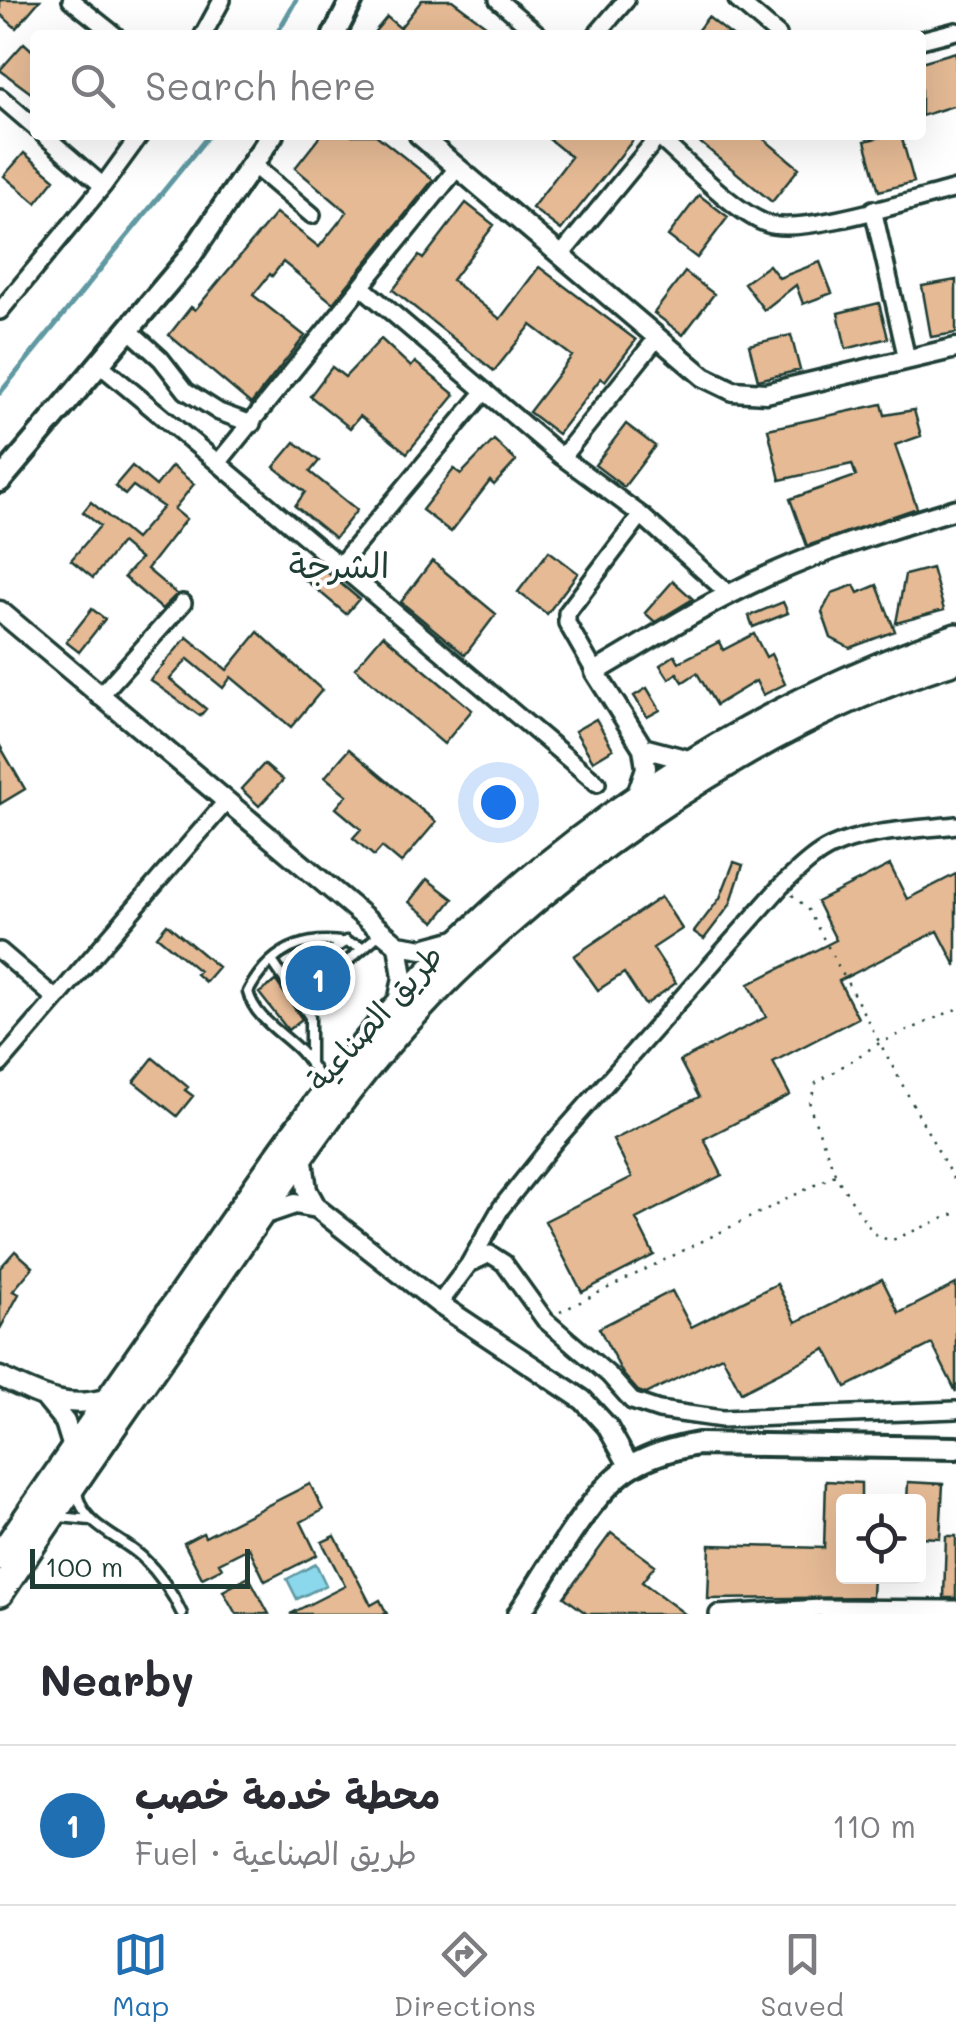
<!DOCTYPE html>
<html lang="en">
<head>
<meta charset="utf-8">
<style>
	:root { --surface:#fff; --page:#f7f7f7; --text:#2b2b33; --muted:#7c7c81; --line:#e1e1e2; --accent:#1f6fb2 }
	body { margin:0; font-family:Mali,"Playpen Sans Arabic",sans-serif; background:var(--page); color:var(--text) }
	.controls { position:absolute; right:30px; bottom:30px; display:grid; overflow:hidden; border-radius:10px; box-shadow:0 10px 40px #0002 }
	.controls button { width:90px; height:90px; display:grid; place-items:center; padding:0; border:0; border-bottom:2px solid var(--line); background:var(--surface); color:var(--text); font:50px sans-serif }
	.scale { position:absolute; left:30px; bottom:25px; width:220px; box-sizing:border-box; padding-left:10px; border:5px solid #1f3d34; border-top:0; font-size:28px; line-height:35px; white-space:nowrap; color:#1f3d34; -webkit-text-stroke:8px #fff; paint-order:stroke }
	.you { position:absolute; left:498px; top:802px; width:35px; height:35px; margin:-25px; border:8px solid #fff; border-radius:50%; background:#1a73e8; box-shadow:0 0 0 15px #1a73e833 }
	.badge { display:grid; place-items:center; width:65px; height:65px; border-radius:50%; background:var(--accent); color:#fff; font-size:32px; font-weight:700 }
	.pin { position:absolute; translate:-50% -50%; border:5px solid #fff; box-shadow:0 2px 10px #0006 }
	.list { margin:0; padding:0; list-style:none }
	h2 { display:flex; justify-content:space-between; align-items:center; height:130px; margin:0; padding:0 40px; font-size:42px }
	h2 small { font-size:32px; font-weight:400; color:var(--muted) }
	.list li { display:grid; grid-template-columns:65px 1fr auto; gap:30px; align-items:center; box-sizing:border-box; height:160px; padding:0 40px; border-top:2px solid var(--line) }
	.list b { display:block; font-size:38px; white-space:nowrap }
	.list p { margin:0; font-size:32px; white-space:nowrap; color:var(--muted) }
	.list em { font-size:32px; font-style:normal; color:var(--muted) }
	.icon { flex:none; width:55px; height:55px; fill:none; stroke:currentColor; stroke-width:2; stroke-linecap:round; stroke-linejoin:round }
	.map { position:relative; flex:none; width:956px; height:1614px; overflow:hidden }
	.search { position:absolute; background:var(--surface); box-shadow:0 10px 40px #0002; left:30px; right:30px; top:30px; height:110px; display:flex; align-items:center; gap:25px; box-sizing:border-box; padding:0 35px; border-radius:10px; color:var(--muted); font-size:38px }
	.sheet { height:290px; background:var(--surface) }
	nav { display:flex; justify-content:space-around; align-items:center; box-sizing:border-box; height:140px; border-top:2px solid var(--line); background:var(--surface); font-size:28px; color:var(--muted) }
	nav a { display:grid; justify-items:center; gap:5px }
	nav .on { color:var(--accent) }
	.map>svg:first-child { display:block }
	.water { fill:#8bd7eb; stroke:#6099a2; stroke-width:2.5 }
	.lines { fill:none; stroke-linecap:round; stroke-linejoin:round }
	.stream { stroke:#6099a2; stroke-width:5 }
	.building { fill:#e5ba95; stroke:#1f3d34; stroke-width:2.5 }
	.service-casing { stroke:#1f3d34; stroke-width:15 }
	.minor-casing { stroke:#1f3d34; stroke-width:22 }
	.tertiary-casing { stroke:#1f3d34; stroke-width:25 }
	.secondary-casing { stroke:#1f3d34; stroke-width:28 }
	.trunk-casing { stroke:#1f3d34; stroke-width:32 }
	.path { stroke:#1f3d34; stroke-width:2.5; stroke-dasharray:2.5 8; stroke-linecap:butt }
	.service { stroke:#fff; stroke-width:8 }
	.minor { stroke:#fff; stroke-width:15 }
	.tertiary { stroke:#fff; stroke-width:18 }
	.secondary { stroke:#fff; stroke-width:20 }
	.trunk { stroke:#fff; stroke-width:25 }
	.labels { text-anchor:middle; stroke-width:8; stroke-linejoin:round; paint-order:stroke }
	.street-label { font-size:32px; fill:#1f3d34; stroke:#fff }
	.neighbourhood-label { font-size:35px; fill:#1f3d34; stroke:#fff }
</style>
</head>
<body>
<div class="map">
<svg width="956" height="1614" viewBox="0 0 956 1614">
	<rect width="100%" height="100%" fill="#fff"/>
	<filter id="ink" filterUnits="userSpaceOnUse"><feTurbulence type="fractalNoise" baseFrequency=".01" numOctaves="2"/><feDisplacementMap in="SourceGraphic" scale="20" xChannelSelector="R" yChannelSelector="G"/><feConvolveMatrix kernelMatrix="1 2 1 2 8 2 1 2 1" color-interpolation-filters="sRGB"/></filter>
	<g filter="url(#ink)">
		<path class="water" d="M316 1564 326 1585 297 1599 287 1579Z"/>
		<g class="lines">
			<path class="stream" d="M276 35 296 0
				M0 393 209 135"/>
		</g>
		<path class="building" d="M0 0H40L16 28 0 14Z
			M422 0H452L499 35H372L387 17 400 28Z
			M708 17 731 35H694Z
			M24 43 35 53V96L0 70Z
			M956 52V105L921 116V62Z
			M321 135H376L433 180 333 303 283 262 272 276 270 274 253 295 305 336 251 404 169 335 191 307 195 310 276 213 319 247 347 212 295 168Z
			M544 135H627L633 140 561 230 532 208 571 157Z
			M691 135H759L799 168 772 202Z
			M888 135H901L914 182 879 191 865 141Z
			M24 153 55 179 36 203 4 176Z
			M699 195 728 217 697 258 668 236Z
			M466 203 494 225 452 280 500 319 539 267 636 340 605 381 601 378 558 434 529 412 572 356 531 325 494 371 393 290 419 256 423 259Z
			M820 262 832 293 803 304 796 285 764 310 744 283 769 265 779 278Z
			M685 272 714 294 683 335 654 313Z
			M956 280V333L931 337 922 286Z
			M879 303 888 338 846 349 838 313Z
			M791 335 800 370 758 380 749 345Z
			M381 339 411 367 415 362 455 395 407 453 360 416 350 428 310 396 332 367 345 377Z
			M882 404 885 415 914 410 921 436 895 445 917 508 807 546 790 499 856 476 852 464 780 480 768 429Z
			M626 424 655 446 624 487 595 465Z
			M494 440 516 461 494 485 490 481 451 532 422 510 454 469 461 474Z
			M295 442 319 461 310 472 357 510 335 538 295 506 305 492 274 467Z
			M132 466 156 486 172 466 194 484 174 509 186 519 147 569 177 594 162 609 124 577 140 559 121 543 93 578 71 560 100 526 83 512 91 502 135 539 163 507 133 486 125 495 115 486Z
			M549 551 578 573 547 614 518 592Z
			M308 556 359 599 346 614 295 571Z
			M432 561 496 614 465 655 401 602Z
			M932 568 944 610 896 623 905 575Z
			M673 581 693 599 655 622 645 613Z
			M854 585 858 593 877 585 895 631 850 648 831 638 822 612 832 593Z
			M783 602 788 613 753 627 749 616Z
			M92 609 105 619 79 652 66 642Z
			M258 632 322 690 291 727 231 677 223 688 188 659 170 679 206 709 200 716 150 680 187 637 227 670Z
			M754 634 766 657 771 654 785 684 763 695 756 681 716 705 697 673 683 682 677 673 669 679 660 665 675 655 679 662 719 642 723 650Z
			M383 635 472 710 444 744 355 668Z
			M647 688 660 710 647 717 634 696Z
			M596 719 613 749 593 761 575 731Z
			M0 746 25 789 0 804Z
			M349 749 436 822 401 863 382 847 374 856 353 838 361 829 336 808 347 795 325 777Z
			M264 764 283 780 259 806 241 789Z
			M734 862 743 865 730 905 704 939 694 932 720 898Z
			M890 865 907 899 956 874V966L938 931 839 981 858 1018 773 1062 790 1095 704 1139 722 1175 636 1219 654 1255 582 1292 545 1221 632 1177 613 1140 699 1097 680 1061 766 1017 749 984 836 940 817 902Z
			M427 879 453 899 435 922 409 902Z
			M661 897 682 929 653 948 676 983 645 1005 624 973 598 990 574 956Z
			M167 924 218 967 205 982 196 974 199 971 157 936Z
			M327 964 329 967 301 991 297 985Z
			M338 980 347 992 330 1007 324 997 312 1006 310 1003Z
			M276 981 302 1019 288 1030 259 993Z
			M153 1058 188 1087 185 1090 193 1096 177 1116 134 1082Z
			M15 1251 33 1267 13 1291 19 1294 0 1329V1268Z
			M882 1279 899 1313 956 1284V1392L932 1344 846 1387 826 1349 741 1392 722 1356 646 1394 638 1391 623 1374 599 1328 672 1291 691 1327 777 1284 796 1322Z
			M826 1481 861 1483V1502H844V1576H873L872 1597 708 1599 710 1545 824 1548Z
			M908 1482 943 1484 940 1538 918 1537V1502H907Z
			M310 1484 323 1510 301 1522 317 1555 265 1581 249 1548 219 1563 222 1568 202 1578 184 1543 203 1533 205 1537Z
			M611 1533 655 1565 642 1582 685 1614H587L564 1597Z
			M335 1536 371 1605 380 1600 387 1614H290L345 1586 322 1542Z
			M946 1536H956V1598H944Z
			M249 1577 269 1614H236L223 1591Z"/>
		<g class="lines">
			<g class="service-casing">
				<path id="service" d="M272 961 310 1017V1065
					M287 983 346 941
					M300 1002 383 931
					M324 1086C317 1075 310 1062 301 1052 283 1033 255 1019 248 992 273 944 314 932 364 947
					M77 1492C82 1526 119 1536 142 1557 159 1573 172 1592 182 1614
					M60 1517 90 1520"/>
			</g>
			<g class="minor-casing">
				<path id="minor" d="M71 0 115 35
					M498 0 539 35
					M737 0 778 35
					M203 35 222 0
					M596 35 626 0
					M921 40 956 31
					M0 97 35 127
					M44 135 103 186
					M656 135C684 159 732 210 765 223 799 237 916 199 956 189
					M253 165 312 215
					M458 167 218 463 597 783
					M873 209 907 359
					M561 255 658 137
					M363 288 562 457 641 515 567 613V623L595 672
					M0 311 103 186 140 135
					M129 330 161 359 186 391 219 412 252 424
					M99 364 218 463
					M562 457 657 338
					M641 515 729 594
					M339 566 485 391
					M99 697 183 603
					M0 951 56 999 0 1064
					M56 999 225 803
					M469 1264 490 1254 504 1263 545 1320 609 1375 632 1401 659 1410 722 1419 956 1410
					M439 1304 469 1264 501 1208 554 1142 781 886C797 872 812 856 831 847 867 830 916 830 956 825
					M718 1614 821 1608 956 1609"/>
			</g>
			<g class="tertiary-casing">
				<path id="tertiary" d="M419 135 704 377 733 391 766 393 956 348
					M0 611 398 945 423 949 456 940
					M643 748 692 761
					M636 797 646 768 643 748 595 672C640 646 684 617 730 594 801 557 879 532 956 509
					M398 1003 403 977 398 945
					M302 1154 307 1190 317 1208 439 1304 583 1400 607 1426 630 1467
					M260 1216 295 1204 317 1208
					M0 1377C38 1395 69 1412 111 1397
					M46 1399 65 1422 74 1451"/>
			</g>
			<g class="secondary-casing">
				<path id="secondary" d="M334 35 352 0
					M0 481 188 259 272 135
					M519 1614C547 1573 591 1490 632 1466 653 1454 675 1448 698 1444L956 1448"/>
			</g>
			<g class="trunk-casing">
				<path id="trunk" d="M0 1557C62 1465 127 1374 190 1283 255 1189 317 1095 394 1010 545 842 742 711 956 637
					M0 1593C69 1488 142 1385 214 1282 268 1204 320 1123 382 1050 520 888 752 720 956 660"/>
			</g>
			<path class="path" d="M792 895 807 908 956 1184
				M835 1173 809 1105 816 1083 878 1044 956 1009
				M560 1312 835 1175 873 1233 890 1241 956 1213"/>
			<use href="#service" class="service"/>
			<use href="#minor" class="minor"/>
			<use href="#tertiary" class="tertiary"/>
			<use href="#secondary" class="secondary"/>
			<use href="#trunk" class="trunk"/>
		</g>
	</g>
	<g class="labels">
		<g class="street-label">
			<text transform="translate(375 1018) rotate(-48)" y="11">طريق الصناعية</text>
		</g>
		<g class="neighbourhood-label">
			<text x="339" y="578">الشرجة</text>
		</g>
	</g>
</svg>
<div class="controls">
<button><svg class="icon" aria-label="locate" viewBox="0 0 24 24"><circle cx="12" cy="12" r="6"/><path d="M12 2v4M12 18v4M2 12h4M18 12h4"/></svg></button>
</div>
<div class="scale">100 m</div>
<div class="you"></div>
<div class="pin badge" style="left:318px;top:978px">1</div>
<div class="search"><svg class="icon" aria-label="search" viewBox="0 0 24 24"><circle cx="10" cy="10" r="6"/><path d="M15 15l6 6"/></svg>Search here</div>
</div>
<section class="sheet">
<h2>Nearby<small></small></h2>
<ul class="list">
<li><span class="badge">1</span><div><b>محطة خدمة خصب</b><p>Fuel · طريق الصناعية</p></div><em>110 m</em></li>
</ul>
</section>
<nav>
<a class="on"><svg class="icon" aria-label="map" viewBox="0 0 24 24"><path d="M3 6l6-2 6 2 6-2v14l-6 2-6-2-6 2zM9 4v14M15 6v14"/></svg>Map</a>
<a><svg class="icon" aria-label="directions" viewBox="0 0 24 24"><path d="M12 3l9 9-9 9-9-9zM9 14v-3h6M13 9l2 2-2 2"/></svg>Directions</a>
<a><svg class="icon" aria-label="saved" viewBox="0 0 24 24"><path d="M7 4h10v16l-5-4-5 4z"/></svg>Saved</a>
</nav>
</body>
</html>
